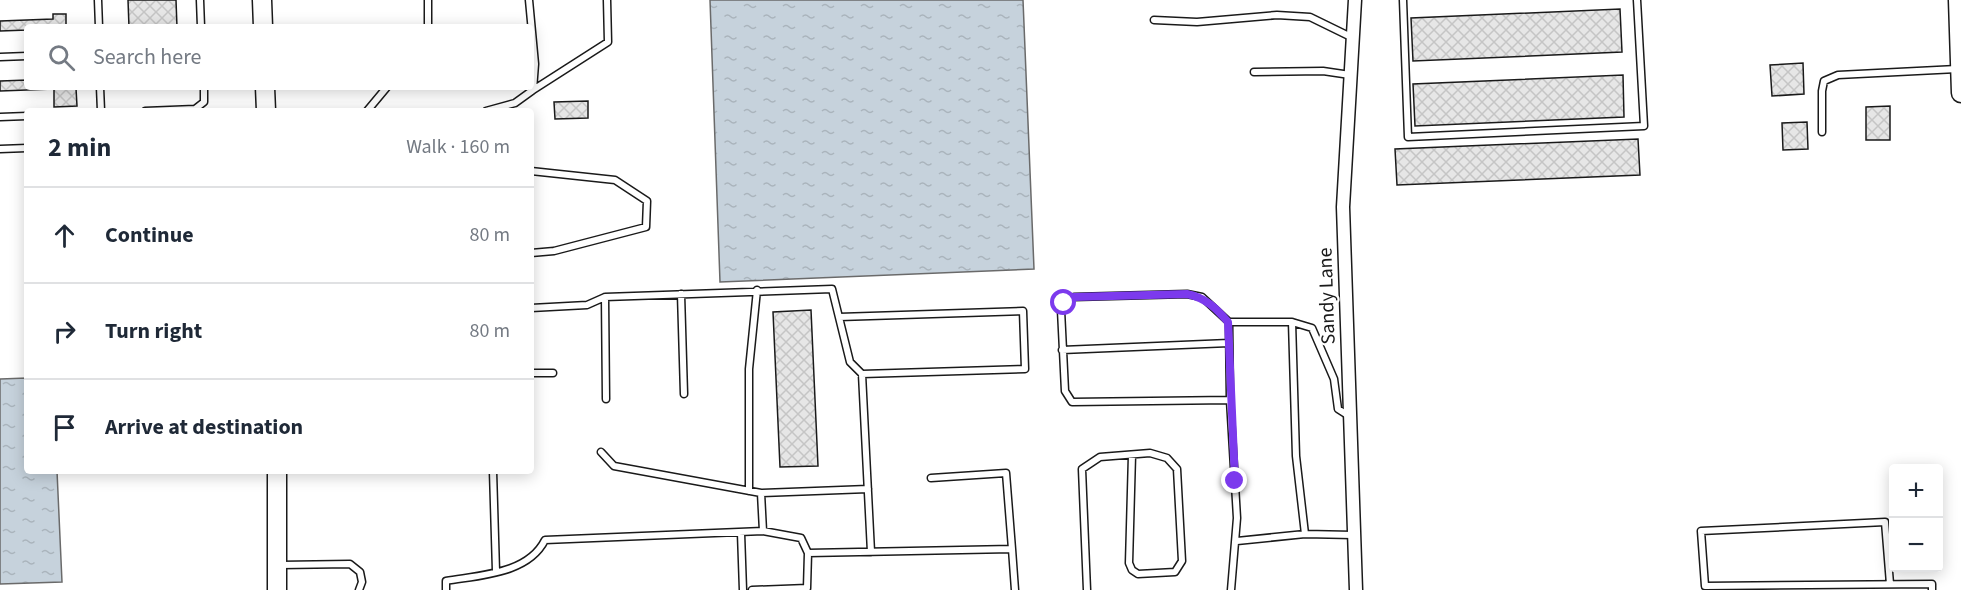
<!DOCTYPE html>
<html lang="en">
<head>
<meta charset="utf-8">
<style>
	:root { --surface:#fff; --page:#f2f2f3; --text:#1f2937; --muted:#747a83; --line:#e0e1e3 }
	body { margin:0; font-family:"Source Sans 3",sans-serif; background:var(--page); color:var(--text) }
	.controls { position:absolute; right:18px; bottom:18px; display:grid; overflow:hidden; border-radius:6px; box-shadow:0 3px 15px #0003 }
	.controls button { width:54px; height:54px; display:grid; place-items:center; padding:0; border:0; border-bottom:2px solid var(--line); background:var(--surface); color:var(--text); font:30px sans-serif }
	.stop { position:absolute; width:18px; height:18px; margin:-14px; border:4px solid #7c3aed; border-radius:50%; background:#fff }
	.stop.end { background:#7c3aed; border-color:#fff; box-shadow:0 2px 6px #0008 }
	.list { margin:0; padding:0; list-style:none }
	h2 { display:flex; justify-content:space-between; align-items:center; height:78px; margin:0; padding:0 24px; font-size:26px }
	h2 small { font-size:20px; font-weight:400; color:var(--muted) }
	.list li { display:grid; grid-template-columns:39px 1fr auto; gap:18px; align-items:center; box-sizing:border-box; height:96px; padding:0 24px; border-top:2px solid var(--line) }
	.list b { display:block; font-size:22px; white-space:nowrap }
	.list em { font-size:20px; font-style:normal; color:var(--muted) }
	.icon { flex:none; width:33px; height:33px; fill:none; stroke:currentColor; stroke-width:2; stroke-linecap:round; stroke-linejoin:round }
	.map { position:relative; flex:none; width:1961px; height:590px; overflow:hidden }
	.search { position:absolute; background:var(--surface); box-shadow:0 3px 15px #0003; left:24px; top:24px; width:510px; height:66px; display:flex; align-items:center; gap:15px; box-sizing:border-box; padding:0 21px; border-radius:6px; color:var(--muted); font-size:22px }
	.panel { position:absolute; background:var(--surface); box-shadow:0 3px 15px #0003; left:24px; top:108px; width:510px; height:366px; border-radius:6px }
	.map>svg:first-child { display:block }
	.water { fill:url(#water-ripples); stroke:#6a6a6a; stroke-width:1.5 }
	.building { fill:url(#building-cross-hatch); stroke:#1a1a1a; stroke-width:1.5 }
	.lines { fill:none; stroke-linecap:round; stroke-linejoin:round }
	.lane-casing { stroke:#1a1a1a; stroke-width:9 }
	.street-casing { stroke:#1a1a1a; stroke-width:15 }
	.secondary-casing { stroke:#1a1a1a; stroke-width:21 }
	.lane { stroke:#fff; stroke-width:6 }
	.street { stroke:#fff; stroke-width:12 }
	.secondary { stroke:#fff; stroke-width:18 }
	.route { stroke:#7c3aed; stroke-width:8 }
	.labels { text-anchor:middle; stroke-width:4.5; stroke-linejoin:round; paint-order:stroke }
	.street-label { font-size:20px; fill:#1a1a1a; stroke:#fff }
</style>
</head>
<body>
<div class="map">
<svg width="1961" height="590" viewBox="0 0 1961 590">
	<defs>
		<pattern id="water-ripples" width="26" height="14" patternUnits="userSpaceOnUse" patternTransform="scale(1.5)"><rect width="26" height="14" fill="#c6d2dc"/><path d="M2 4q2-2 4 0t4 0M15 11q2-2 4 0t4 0" fill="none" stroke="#aab4bc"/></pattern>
		<pattern id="building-cross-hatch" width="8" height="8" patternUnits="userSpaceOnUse" patternTransform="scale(1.5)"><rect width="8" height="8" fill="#e6e6e6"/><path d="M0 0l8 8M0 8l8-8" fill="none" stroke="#c5c5c5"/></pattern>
	</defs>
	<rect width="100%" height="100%" fill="#fff"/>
	<path class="water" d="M710 0H1023L1034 269 720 282Z
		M27 378V471H57L62 582 0 584V379Z"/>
	<path class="building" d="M128 0H176L177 27H129Z
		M1620 9 1622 52 1413 61 1411 18Z
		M53 14H66V27H27V30L0 31V21L53 19Z
		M1803 63 1804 94 1772 96 1770 65Z
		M1623 75 1624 117 1415 126 1413 84Z
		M27 80V87L76 88 77 106 54 107V89L0 91V81Z
		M588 101V118L555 119 554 102Z
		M1890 106V140H1866V107Z
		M1807 122 1808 149 1783 150 1782 123Z
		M1638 139 1640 175 1397 185 1395 149Z
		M811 310 818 466 780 467 773 312Z"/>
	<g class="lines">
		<g class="lane-casing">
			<path id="lane" d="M98 0 99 27
				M200 0 201 27
				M428 0V27
				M1403 0 1408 137 1644 126 1637 0
				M1154 20 1197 22 1277 15 1310 17 1353 38
				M0 57 27 56
				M1254 72 1323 71 1350 75
				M100 87 101 111
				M533 90 608 42 607 0
				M145 111 195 109
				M197 111 195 109 204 102V87
				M367 111 387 87
				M486 111 515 103 533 90 535 64 529 0
				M0 117 27 116
				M1822 132V91L1824 81 1838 75 1957 69
				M0 149 27 148
				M531 171 615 180 647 201 646 227 554 251 531 253
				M681 294 684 394
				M605 297 606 399
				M531 308 587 305 605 297 832 289 850 362 862 374 871 552
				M839 317 1023 311 1025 369 862 374
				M1229 322H1292L1296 456 1305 534 1237 541
				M1292 322 1312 328 1334 379 1338 409 1349 416
				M1062 350 1229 343
				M531 373H553
				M1230 400 1072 402 1065 391 1061 310 1064 303 1074 297 1187 294 1202 297 1229 322 1230 400 1237 518 1231 590
				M601 452 614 466 761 493 763 531
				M493 471 496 571
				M749 491V369L757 290
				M761 493 868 489
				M741 533 743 590
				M1305 534 1353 535
				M1012 549 1015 590
				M808 553 1012 549 1006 473 931 478
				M280 565 350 564 360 572 362 582 359 590
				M1890 584 1885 522 1701 531 1705 586 1932 584V590
				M446 590V581C480 575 528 574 545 540L763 531 801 538 808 553 807 588 752 590
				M1087 590 1082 469 1100 457 1150 453 1167 458 1177 469 1182 561 1175 572 1138 574 1132 570 1129 563 1132 455"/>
		</g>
		<g class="street-casing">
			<path id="street" d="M1355 0 1343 207 1356 590"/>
		</g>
		<g class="secondary-casing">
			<path id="secondary" d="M262 0 263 27
				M1958 0 1961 93
				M265 87 266 111
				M277 471V590"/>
		</g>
		<use href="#lane" class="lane"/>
		<use href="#street" class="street"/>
		<use href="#secondary" class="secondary"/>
	</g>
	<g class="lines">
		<path class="route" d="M1064 303 1074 297 1187 294C1206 298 1216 308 1228 322L1235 481"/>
	</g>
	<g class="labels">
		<g class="street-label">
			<text transform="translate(1326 296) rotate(-92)" y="7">Sandy Lane</text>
		</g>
	</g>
</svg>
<div class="controls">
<button>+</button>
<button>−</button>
</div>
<div class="stop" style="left:1064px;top:303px"></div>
<div class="stop end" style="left:1235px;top:481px"></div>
<div class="search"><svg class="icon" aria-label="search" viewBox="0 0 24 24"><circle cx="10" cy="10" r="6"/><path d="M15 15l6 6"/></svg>Search here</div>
<section class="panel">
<h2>2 min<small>Walk · 160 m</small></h2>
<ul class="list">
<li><svg class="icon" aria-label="ahead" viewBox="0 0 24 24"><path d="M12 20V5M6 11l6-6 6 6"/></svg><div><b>Continue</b></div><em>80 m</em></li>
<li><svg class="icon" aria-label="right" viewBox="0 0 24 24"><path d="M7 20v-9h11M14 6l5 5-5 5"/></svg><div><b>Turn right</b></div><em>80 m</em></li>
<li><svg class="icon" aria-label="arrive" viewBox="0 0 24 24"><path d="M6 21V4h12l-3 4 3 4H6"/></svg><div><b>Arrive at destination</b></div></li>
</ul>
</section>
</div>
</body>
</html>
